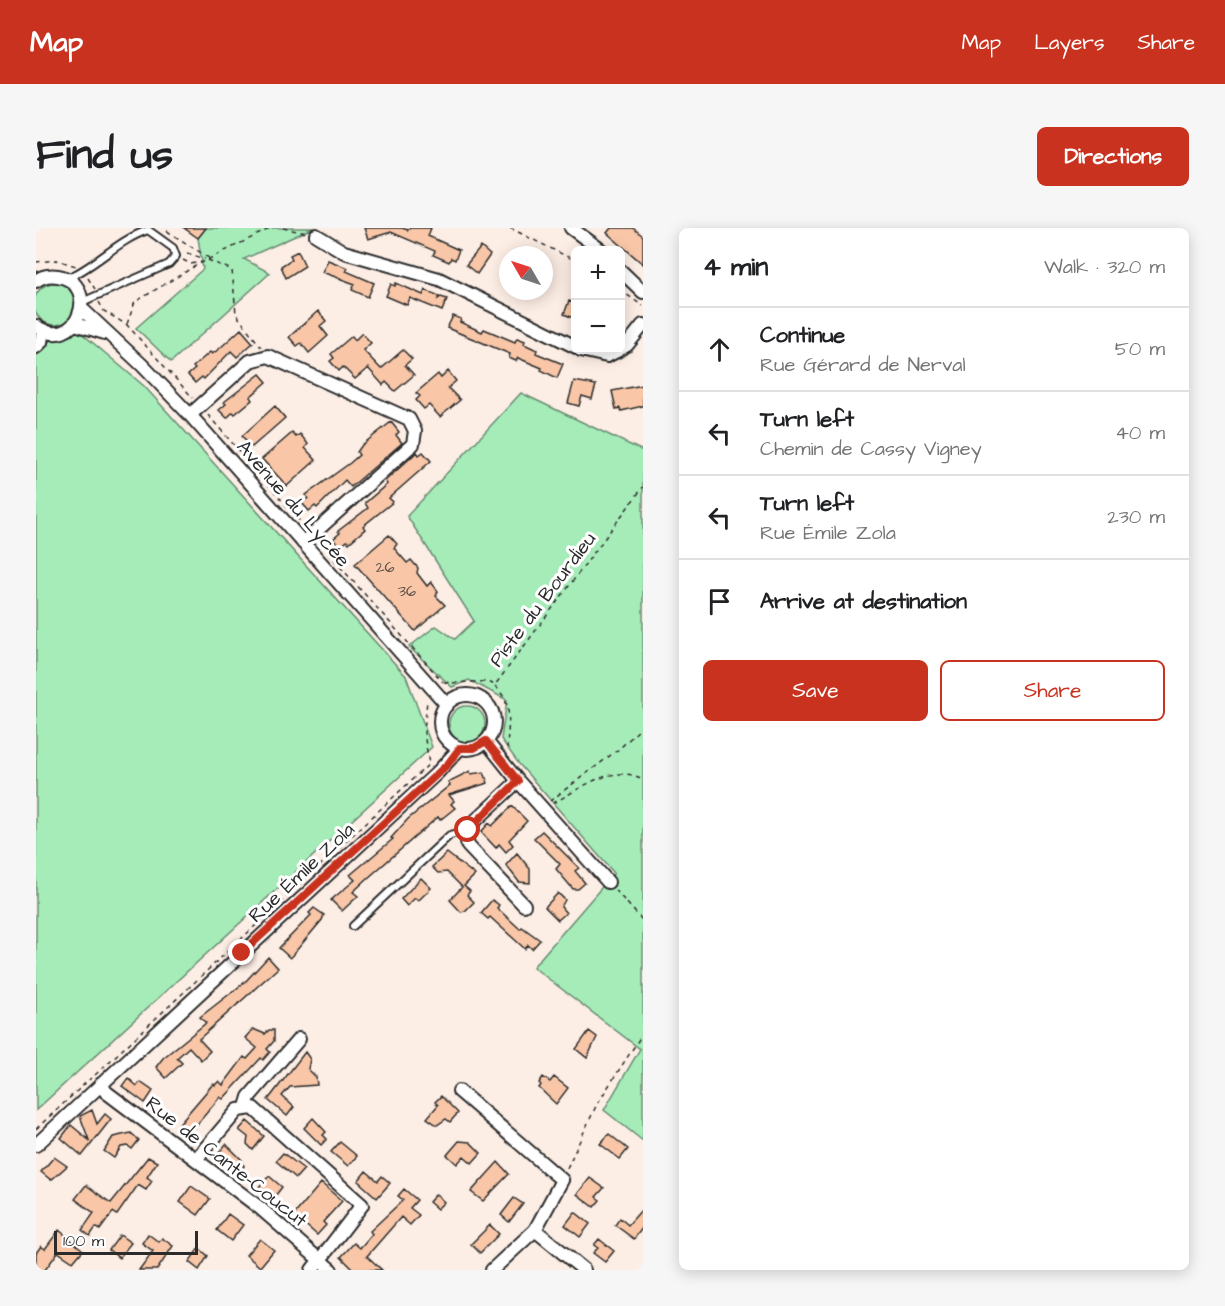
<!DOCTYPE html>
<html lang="en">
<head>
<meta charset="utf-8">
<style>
	:root { --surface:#fff; --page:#f6f6f6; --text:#202124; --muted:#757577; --line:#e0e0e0; --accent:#c8321e }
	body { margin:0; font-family:"Architects Daughter",sans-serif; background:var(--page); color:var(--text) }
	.controls { position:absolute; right:18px; top:18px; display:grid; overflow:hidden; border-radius:9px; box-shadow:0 3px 15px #0003 }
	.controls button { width:54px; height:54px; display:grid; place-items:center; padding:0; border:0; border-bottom:2px solid var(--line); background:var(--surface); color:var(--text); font:30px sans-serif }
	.compass { position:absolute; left:463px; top:18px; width:54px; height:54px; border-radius:50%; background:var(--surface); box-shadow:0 3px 15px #0003; rotate:309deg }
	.scale { position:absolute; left:18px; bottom:15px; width:144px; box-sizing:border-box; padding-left:6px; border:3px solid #2b2b2b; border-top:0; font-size:16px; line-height:21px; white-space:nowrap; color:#2b2b2b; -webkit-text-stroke:4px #fff; paint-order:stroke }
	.stop { position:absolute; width:18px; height:18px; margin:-14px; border:4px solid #c8321e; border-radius:50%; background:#fff }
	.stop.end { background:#c8321e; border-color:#fff; box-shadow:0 2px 6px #0008 }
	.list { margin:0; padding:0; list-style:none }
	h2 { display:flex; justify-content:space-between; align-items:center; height:78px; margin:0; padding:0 24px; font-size:26px }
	h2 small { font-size:20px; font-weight:400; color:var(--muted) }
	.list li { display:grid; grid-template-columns:39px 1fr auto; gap:18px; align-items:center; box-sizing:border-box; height:84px; padding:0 24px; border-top:2px solid var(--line) }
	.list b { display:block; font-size:22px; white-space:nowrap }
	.list p { margin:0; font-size:20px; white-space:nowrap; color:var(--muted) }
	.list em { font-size:20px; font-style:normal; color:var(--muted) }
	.actions { display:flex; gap:12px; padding:18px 24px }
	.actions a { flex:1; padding:14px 0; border:2px solid var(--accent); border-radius:9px; text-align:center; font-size:21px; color:var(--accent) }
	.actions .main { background:var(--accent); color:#fff }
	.icon { flex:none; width:33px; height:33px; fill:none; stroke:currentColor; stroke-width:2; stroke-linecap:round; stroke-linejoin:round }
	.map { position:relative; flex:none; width:607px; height:1042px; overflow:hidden; border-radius:9px }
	header { display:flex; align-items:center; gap:36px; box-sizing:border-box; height:84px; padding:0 30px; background:var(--accent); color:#fff }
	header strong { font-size:28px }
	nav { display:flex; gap:33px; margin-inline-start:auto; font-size:21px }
	.intro { display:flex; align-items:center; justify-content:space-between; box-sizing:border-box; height:144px; padding:0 36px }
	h1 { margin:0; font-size:42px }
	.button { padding:15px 27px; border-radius:9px; background:var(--accent); color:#fff; font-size:21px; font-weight:700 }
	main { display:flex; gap:36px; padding:0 36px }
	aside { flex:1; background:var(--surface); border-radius:9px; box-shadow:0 3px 15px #0003 }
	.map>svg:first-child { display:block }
	.green { fill:#a6ecb9; stroke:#688c72; stroke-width:1.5 }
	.building { fill:#f9c7a8; stroke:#2b2b2b; stroke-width:1.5 }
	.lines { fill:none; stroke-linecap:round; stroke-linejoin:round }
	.lane-casing { stroke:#2b2b2b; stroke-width:10 }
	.street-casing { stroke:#2b2b2b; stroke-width:16 }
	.path { stroke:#2b2b2b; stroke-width:1.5; stroke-dasharray:4.5 4.5; stroke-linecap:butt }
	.lane { stroke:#fff; stroke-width:6 }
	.street { stroke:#fff; stroke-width:12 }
	.route { stroke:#c8321e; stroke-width:8 }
	.labels { text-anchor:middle; stroke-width:6; stroke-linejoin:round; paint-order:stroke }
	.number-label { font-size:16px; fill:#5e524a }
	.street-label { font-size:20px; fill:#2b2b2b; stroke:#fff }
</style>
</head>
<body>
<header>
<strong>Map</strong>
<nav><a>Map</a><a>Layers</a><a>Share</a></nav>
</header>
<div class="intro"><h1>Find us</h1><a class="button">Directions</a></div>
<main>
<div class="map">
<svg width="607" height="1042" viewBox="0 0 607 1042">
	<rect width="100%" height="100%" fill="#fdeee5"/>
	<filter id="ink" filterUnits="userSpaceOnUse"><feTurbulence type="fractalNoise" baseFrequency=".0167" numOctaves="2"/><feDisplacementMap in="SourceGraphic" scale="12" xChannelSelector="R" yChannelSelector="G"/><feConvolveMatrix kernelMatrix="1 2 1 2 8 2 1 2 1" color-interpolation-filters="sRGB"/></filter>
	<g filter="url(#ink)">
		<path class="green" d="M170 0H277L208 31 234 45 135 134 100 100 167 41 162 10Z
			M-2 76a21 21 0 1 1 42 0a21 21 0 1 1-42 0Z
			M43 103 108 158 370 448 396 519 0 882V128L15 113Z
			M485 165 607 223V913L568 882 604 821 497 739 578 645 483 536 465 511 471 472 433 452 416 459 373 419 400 398 419 411 438 393 371 288Z
			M413 496a18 18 0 1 1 36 0a18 18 0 1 1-36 0Z"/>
		<path class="building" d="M148 0H170L162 10Z
			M328 0H366L372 2 373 0H395L392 8 423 22 419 32 415 30 413 34 397 27 399 23 355 4 332 11Z
			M575 0H597L607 8V36L571 5Z
			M445 19 454 27 441 46 430 37Z
			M262 23 269 38 250 50 245 38 256 31 254 27Z
			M292 32 312 40 310 43 338 55 332 69 316 62 319 56 286 44Z
			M360 55 387 67 389 62 403 68 402 71 405 69 411 71 406 83 374 70 371 77 350 68 355 56 359 58Z
			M533 73 540 76V91L528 86Z
			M282 83 290 93 284 98 292 108 273 125 265 115 261 118 253 109Z
			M417 88 425 91 424 94 446 104 448 101 479 114 481 110 489 113 488 116 501 122 500 125 527 136 521 150 505 142 506 140 482 130 480 133 473 130 474 126 411 100Z
			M205 101 217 115 201 129 195 123 168 151 166 149 159 155 152 147 159 141 157 139 174 124 176 126 183 121Z
			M326 105 335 115 327 122 345 141 367 122 376 131 369 137 378 147 359 163 350 154 347 157 332 140 319 151 307 139 303 143 294 133 298 130 295 126 316 108 319 112Z
			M412 143 420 153 412 160 424 172 404 189 393 177 388 181 380 172 384 168 380 165 402 146 405 150Z
			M224 146 231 154 214 169 216 172 199 186 197 184 191 190 183 182 190 176 188 174Z
			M538 153 560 157 556 171 546 168 543 178 532 175Z
			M607 157V178L585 183 584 180 580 181 576 163Z
			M239 178 249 190 216 219 206 208Z
			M355 194 363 204 360 207 366 215 315 259 309 252 281 280 279 278 273 283 266 275 272 270 270 267 314 235 323 227 321 224 326 217Z
			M256 205 260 209 264 206 272 216 269 220 280 232 251 258 226 231Z
			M381 224 383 227 387 224 395 233 353 270 357 274 327 298 329 301 313 315 311 313 304 319 297 311 304 305 302 303 332 280 329 275 351 256 349 253Z
			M353 307 361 316 358 320 371 335 375 332 382 340 381 345 391 358 395 354 402 363 400 368 409 377 379 403 319 336Z
			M434 543 435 546 448 544 452 555 413 567 418 573 415 576 419 580 404 592 402 589 332 650 317 664 322 668 306 683 295 672 319 652 314 647 357 611 355 610 372 591 414 557 412 554Z
			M476 578 491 593 473 612 477 617 470 624 463 616 460 620 445 604 453 595 456 598Z
			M506 603 543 640 539 643 549 655 542 661H537L520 641 524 636 498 610Z
			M411 625 439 647 428 658 434 663 431 667 438 674 429 683 425 684 414 672 426 659 411 644 402 645 396 639Z
			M481 625 494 641V655L483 654 470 637Z
			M385 650 395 660 382 673 379 670 371 678 365 671Z
			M522 665 529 672 525 679 530 685 522 692 509 679Z
			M456 672 463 677 461 680 484 701 486 699 504 712 496 721 492 717 489 721 454 689 452 691 445 685Z
			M278 680 288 687 286 692 254 730 243 720 275 687 273 685Z
			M232 729 242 740 163 811 174 823 165 832 153 819 141 830 146 835 130 850 120 839 127 830 170 795 164 789 209 754Z
			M217 801 229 806 233 802H238V813L231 821 234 824 227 832 225 830 187 871 184 869 158 900 156 898 150 905 141 898 177 856 179 857 183 853 187 857 208 829 211 831 221 820 209 810Z
			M553 803 561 809 551 830 540 821Z
			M269 824 274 831 272 841 280 849 281 857 254 859 246 868 258 879 251 888 232 872Z
			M507 849 514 854 518 849 532 860 520 876 503 860 505 857 503 855Z
			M92 850 101 858 104 854 117 863 109 875 86 858Z
			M405 868 422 885 414 894 410 891 401 897 391 890 402 877 399 874Z
			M56 882 61 896 69 886 75 891 46 928 25 910 35 897 53 912 44 888Z
			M277 890 290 904 287 907 291 911 285 917 268 900Z
			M211 893 228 908 217 922 211 916 212 909 203 902Z
			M95 905 103 912 96 921 92 918 85 919 78 930 68 923 77 909Z
			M573 906 592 921 584 931 564 916Z
			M423 913 434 914 445 925 436 935 428 928 421 936 411 927Z
			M304 914 321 928 312 938 295 924Z
			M190 916 206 932 208 938 203 944 182 926Z
			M247 925 268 941 260 950 240 933Z
			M18 929 31 938 15 952 5 944Z
			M112 929 121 934 111 949 116 953 110 962 102 957 81 987 77 984 64 1002 60 999 54 1008 46 1002 58 985 39 971 50 957 75 975Z
			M462 934 473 946 447 973 435 964Z
			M330 943 342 953 346 948 354 955 341 970 322 953Z
			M233 948 246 959 236 972 222 960Z
			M554 950 568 960 560 969 564 972 558 979 541 966Z
			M285 955 306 973 287 994 290 997 281 1007 258 987Z
			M155 958 174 971 162 987 144 974Z
			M368 961 381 972 374 980 383 987 374 997 365 989 331 1028 346 1042H318L305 1029 318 1015 324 1020 336 1006 334 1003 367 972 362 968Z
			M400 966 408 974 401 981 393 974Z
			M478 970 487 976 473 994 465 987Z
			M607 980V999L598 1011 579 997 584 990 592 997Z
			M539 984 554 996 544 1009 529 997Z
			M192 986 207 997 195 1013 181 1002Z
			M454 997 463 1006 444 1025 435 1016Z
			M23 1002 47 1022 37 1034 22 1024 9 1042H0V1025L5 1018 9 1021Z
			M112 1006 123 1014 126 1010 137 1018 121 1042H103L117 1023 106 1015Z
			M84 1007 95 1015 83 1030 73 1022Z
			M224 1011 238 1022 224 1039 210 1027Z
			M563 1011 578 1023 569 1034 557 1025 562 1020 558 1017Z
			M163 1020 172 1028 163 1042 153 1034Z"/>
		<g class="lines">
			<g class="lane-casing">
				<path id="lane" d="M32 50C60 38 82 12 112 2L137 20 140 28 133 36 46 74
					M317 698 414 607 422 605 430 608"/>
			</g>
			<g class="street-casing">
				<path id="street" d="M535 0 565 22
					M280 7 308 24 403 51 540 119
					M584 42 607 64
					M0 53C6 48 15 47 22 48 66 55 41 128 0 98
					M46 81 106 137 154 187 411 477
					M39 96 69 105
					M0 119 5 114 7 102
					M584 121 591 117 607 97
					M545 122 571 128 583 122
					M154 187 214 133 232 128 373 191 379 203 377 216 267 315
					M404 494a27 27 0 1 1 54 0a27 27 0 1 1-54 0Z
					M450 513 482 553 572 654
					M482 553 438 594 430 608 432 618 488 677
					M65 856 70 864 224 980 295 1042
					M423 863 526 952 499 1002 548 1042
					M210 879 213 869 263 811
					M0 917 401 545 424 520
					M161 930 202 882 217 880 326 977 276 1042
					M456 1042 499 1002"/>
			</g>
			<path class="path" d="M247 0 270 5
				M474 0 540 33
				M131 3 173 30
				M151 25 169 31
				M147 32 155 36 165 34
				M172 32 196 42 200 86 225 119
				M0 34 21 32 40 38
				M52 50 59 61
				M584 62 607 78
				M63 74 68 83 91 97 157 170
				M91 96 99 74 161 37 235 0
				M172 187 269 299
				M292 325 407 454
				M408 454C424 457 445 450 459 457L607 259
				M459 458C478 476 472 495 471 520
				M514 573 583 521 607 498
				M517 575C545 561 574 535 607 551
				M579 662 607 693
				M59 847 393 536 388 505 391 472
				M0 901 55 850
				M531 940 561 876 607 805"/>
			<use href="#lane" class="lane"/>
			<use href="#street" class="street"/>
		</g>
	</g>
	<g class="lines" filter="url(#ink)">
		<path class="route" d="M206 725 412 536 424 520H438L450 513 482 553 432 602"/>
	</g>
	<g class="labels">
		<g class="number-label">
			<text x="349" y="344">26</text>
			<text x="371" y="368">36</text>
		</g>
		<g class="street-label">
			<text transform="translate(258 275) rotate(49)" y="7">Avenue du Lycée</text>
			<text transform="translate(506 371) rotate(-53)" y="7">Piste du Bourdieu</text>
			<text transform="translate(265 644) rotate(-43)" y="7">Rue Émile Zola</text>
			<text transform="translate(191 933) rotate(38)" y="7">Rue de Cante-Coucut</text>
		</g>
	</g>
</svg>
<div class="controls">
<button>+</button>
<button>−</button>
</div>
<svg class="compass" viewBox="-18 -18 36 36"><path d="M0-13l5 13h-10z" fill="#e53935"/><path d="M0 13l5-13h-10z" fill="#757577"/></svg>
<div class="scale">100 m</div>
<div class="stop" style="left:432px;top:602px"></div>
<div class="stop end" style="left:206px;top:725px"></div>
</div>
<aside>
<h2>4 min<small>Walk · 320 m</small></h2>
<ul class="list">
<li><svg class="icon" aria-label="ahead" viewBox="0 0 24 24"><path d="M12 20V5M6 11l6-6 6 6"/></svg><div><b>Continue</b><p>Rue Gérard de Nerval</p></div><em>50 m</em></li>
<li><svg class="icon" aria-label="left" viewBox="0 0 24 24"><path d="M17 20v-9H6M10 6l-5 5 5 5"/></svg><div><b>Turn left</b><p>Chemin de Cassy Vigney</p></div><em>40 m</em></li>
<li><svg class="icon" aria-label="left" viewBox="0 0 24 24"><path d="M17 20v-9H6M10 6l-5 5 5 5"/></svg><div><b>Turn left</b><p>Rue Émile Zola</p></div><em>230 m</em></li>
<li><svg class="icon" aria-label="arrive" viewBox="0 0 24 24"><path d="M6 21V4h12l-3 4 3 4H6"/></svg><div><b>Arrive at destination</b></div></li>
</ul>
<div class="actions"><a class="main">Save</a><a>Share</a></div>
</aside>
</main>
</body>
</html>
